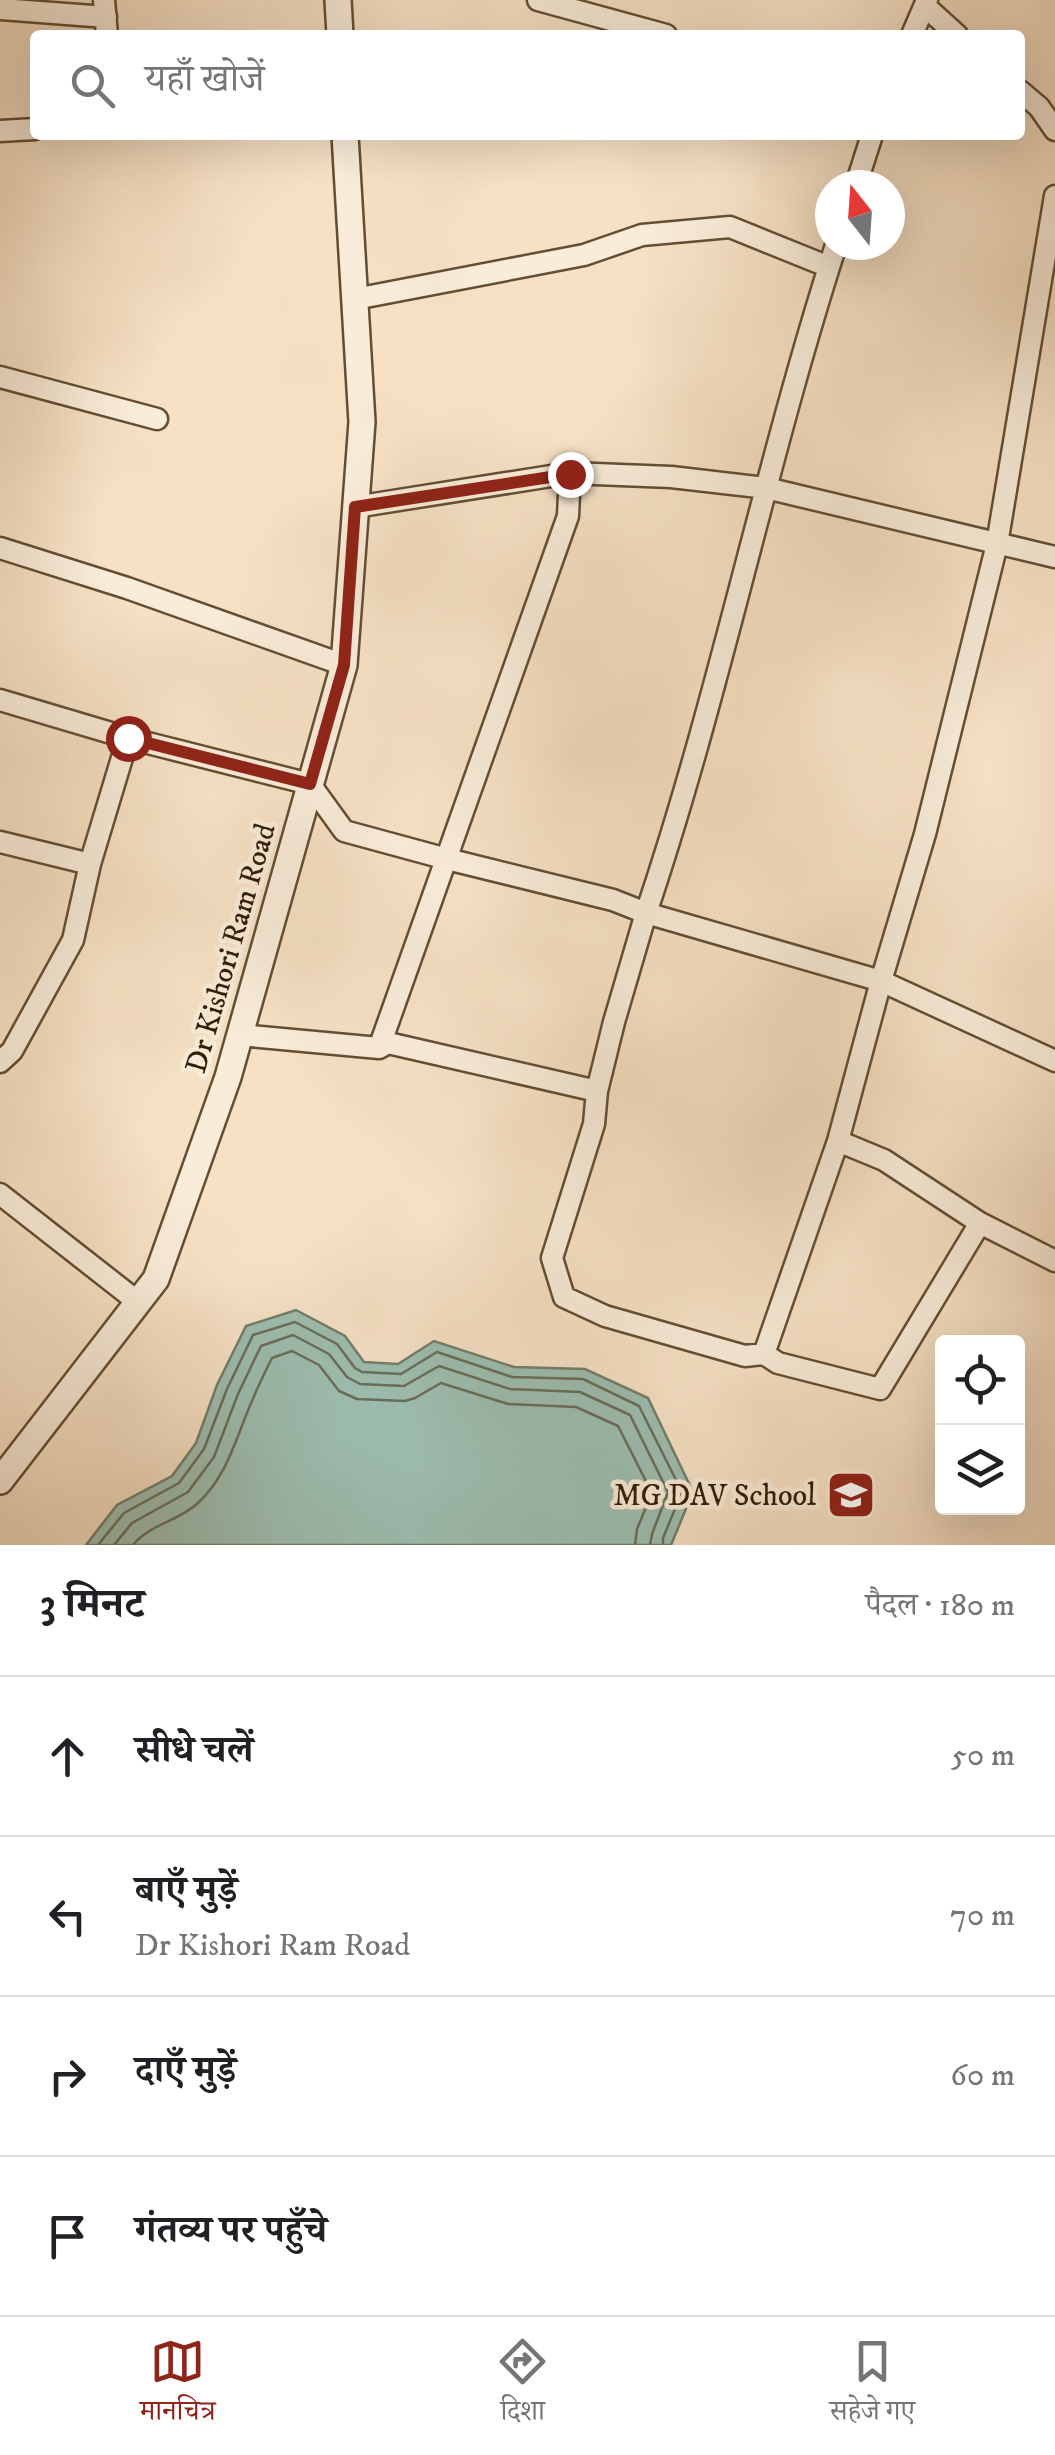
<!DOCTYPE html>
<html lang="hi">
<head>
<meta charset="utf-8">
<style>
	:root { --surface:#fff; --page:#f6f6f6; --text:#202124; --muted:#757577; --line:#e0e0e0; --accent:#8f2418 }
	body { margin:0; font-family:"IM FELL DW Pica","Noto Serif Devanagari",serif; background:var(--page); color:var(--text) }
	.controls { position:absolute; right:30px; bottom:30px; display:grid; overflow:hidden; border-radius:10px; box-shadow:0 10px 40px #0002 }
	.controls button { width:90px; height:90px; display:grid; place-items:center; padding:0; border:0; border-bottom:2px solid var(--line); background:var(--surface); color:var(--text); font:50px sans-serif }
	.compass { position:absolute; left:815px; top:170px; width:90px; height:90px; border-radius:50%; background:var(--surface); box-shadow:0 10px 40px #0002; rotate:343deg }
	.stop { position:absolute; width:30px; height:30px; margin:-22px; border:8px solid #8f2418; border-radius:50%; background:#fff }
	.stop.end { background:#8f2418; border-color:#fff; box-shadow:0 2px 10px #0008 }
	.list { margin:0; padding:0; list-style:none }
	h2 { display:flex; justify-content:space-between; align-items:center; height:130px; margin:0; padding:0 40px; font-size:42px }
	h2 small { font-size:32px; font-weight:400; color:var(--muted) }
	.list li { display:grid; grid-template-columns:65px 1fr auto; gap:30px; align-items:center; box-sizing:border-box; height:160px; padding:0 40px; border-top:2px solid var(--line) }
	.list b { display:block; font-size:38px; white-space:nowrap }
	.list p { margin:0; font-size:32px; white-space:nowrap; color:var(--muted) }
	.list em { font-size:32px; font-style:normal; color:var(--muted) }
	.icon { flex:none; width:55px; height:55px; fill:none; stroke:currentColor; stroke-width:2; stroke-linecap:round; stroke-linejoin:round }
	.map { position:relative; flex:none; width:1055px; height:1545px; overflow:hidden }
	.search { position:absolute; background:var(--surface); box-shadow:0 10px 40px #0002; left:30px; right:30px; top:30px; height:110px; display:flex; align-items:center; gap:25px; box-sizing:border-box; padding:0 35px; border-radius:10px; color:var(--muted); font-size:38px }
	.sheet { height:770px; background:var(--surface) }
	nav { display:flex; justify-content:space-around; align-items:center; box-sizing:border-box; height:140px; border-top:2px solid var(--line); background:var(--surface); font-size:28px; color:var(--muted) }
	nav a { display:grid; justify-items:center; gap:5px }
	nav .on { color:var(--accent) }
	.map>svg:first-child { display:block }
	.water { fill:#9dbeb1; stroke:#727e6b; stroke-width:2.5 }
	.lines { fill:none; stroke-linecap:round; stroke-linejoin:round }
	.shore { stroke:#686e59; stroke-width:2.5 }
	.minor-casing { stroke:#634e32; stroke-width:25 }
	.tertiary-casing { stroke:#634e32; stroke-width:30 }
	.minor { stroke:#f9ecd9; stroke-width:20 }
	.tertiary { stroke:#f9ecd9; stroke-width:25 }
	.route { stroke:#8f2418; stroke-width:12 }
	.labels { text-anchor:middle; stroke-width:9; stroke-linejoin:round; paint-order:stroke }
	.street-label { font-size:30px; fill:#321d01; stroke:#f9ecd9 }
	.poi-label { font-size:30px; fill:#321d01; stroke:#f9ecd9; text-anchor:end }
</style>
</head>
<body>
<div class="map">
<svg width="1055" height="1545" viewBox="0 0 1055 1545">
	<rect width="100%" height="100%" fill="#f6e1c5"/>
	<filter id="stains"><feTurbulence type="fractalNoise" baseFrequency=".002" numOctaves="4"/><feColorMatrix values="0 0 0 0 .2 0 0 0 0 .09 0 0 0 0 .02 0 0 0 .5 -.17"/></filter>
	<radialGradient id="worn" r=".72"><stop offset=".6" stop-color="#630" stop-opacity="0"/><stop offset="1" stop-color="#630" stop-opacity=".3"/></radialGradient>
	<path class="water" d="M296 1310 345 1336 364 1362 398 1364 434 1341 514 1367 585 1369 648 1398 693 1492 671 1545H86L117 1505 172 1476 196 1443 217 1385 246 1326Z"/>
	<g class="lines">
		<path class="shore" d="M98 1545 124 1513 179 1483 204 1449 227 1389 253 1335 295 1322 337 1344 355 1368 362 1372 401 1374 437 1352 512 1377 583 1379 639 1406 682 1492 663 1538V1545
			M114 1545 132 1523 188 1492 214 1457 238 1394 261 1346 293 1335 329 1354 347 1377 360 1384 404 1386 439 1366 510 1389 580 1392 630 1415 668 1492 652 1534 650 1545
			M133 1545C150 1524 179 1521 198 1503 228 1475 236 1437 252 1401 258 1386 265 1372 272 1358L292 1351 319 1365 339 1391 357 1399 405 1401 415 1398 441 1383 508 1404 576 1407 618 1426 652 1493 637 1529 635 1545"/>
		<g class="minor-casing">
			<path id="minor" d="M104 0 107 35
				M538 0 666 35
				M925 6 957 35
				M0 9 106 17
				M912 35 927 0
				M1020 91 1039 107 1055 130
				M0 131 35 129
				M856 185 872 135
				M355 299 584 255 642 235 730 227 829 267
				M0 377 157 419
				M355 507 570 473 671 477 766 488 1055 557
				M0 548 127 588 344 665
				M0 700 128 738 310 784 344 831 447 859 613 900 646 913C720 694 765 465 836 245
				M0 842 90 864
				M239 1035 379 1048 388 1043 597 1091
				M379 1048 568 516 570 473
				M0 1062 12 1051 73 940 90 864 128 738
				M838 1141 884 1160 980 1223 1055 1261
				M0 1194 138 1302
				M980 1223 880 1389 778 1363 764 1354 745 1356 605 1316 564 1297 552 1258 594 1124 597 1091 614 1022 646 913 881 981 1055 1061
				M764 1354 838 1141 881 981 925 834 997 544 1055 196"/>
		</g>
		<g class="tertiary-casing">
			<path id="tertiary" d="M338 0 340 35
				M0 1481 156 1279 228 1077 344 665 362 422 345 135"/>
		</g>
		<use href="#minor" class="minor"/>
		<use href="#tertiary" class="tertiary"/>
	</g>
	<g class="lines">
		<path class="route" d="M128 738 310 784 344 665 355 507 570 474"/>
	</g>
	<defs>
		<g id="school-square" transform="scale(2.5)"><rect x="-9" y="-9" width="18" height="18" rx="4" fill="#8f2418" stroke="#f9ecd9"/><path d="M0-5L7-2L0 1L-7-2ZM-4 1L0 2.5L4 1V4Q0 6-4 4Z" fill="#fff"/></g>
	</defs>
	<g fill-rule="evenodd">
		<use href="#school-square" x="851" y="1495"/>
	</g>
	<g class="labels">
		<g class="street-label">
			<text transform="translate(230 948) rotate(-74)" y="10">Dr Kishori Ram Road</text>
		</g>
		<g class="poi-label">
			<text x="816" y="1505">MG DAV School</text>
		</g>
	</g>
	<rect width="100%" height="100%" filter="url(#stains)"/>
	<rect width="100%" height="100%" fill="url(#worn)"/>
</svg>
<div class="controls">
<button><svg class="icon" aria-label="locate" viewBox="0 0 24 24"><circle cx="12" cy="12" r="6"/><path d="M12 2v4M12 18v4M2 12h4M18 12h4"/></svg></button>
<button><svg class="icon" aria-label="layers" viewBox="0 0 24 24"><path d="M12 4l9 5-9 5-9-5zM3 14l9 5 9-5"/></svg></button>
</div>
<svg class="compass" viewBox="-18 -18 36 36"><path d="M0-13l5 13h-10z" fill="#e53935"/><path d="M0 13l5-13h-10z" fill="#757577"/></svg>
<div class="stop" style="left:128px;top:738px"></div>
<div class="stop end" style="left:570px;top:474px"></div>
<div class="search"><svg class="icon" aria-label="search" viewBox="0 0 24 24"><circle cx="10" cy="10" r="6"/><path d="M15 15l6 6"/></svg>यहाँ खोजें</div>
</div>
<section class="sheet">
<h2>3 मिनट<small>पैदल · 180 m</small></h2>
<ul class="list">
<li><svg class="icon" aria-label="ahead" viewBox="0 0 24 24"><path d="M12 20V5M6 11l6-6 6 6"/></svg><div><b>सीधे चलें</b></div><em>50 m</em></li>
<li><svg class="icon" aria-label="left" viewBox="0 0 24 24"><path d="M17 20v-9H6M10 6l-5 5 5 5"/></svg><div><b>बाएँ मुड़ें</b><p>Dr Kishori Ram Road</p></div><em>70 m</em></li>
<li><svg class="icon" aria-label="right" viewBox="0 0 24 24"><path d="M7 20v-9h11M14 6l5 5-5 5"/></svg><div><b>दाएँ मुड़ें</b></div><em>60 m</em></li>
<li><svg class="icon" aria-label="arrive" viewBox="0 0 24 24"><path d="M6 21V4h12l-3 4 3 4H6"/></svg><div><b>गंतव्य पर पहुँचे</b></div></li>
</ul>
</section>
<nav>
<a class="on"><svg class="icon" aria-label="map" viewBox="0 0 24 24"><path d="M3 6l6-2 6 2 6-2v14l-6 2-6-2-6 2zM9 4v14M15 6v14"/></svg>मानचित्र</a>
<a><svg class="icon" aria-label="directions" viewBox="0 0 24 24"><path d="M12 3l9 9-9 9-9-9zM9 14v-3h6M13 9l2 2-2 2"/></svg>दिशा</a>
<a><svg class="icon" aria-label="saved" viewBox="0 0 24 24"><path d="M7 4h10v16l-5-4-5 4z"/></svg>सहेजे गए</a>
</nav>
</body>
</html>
